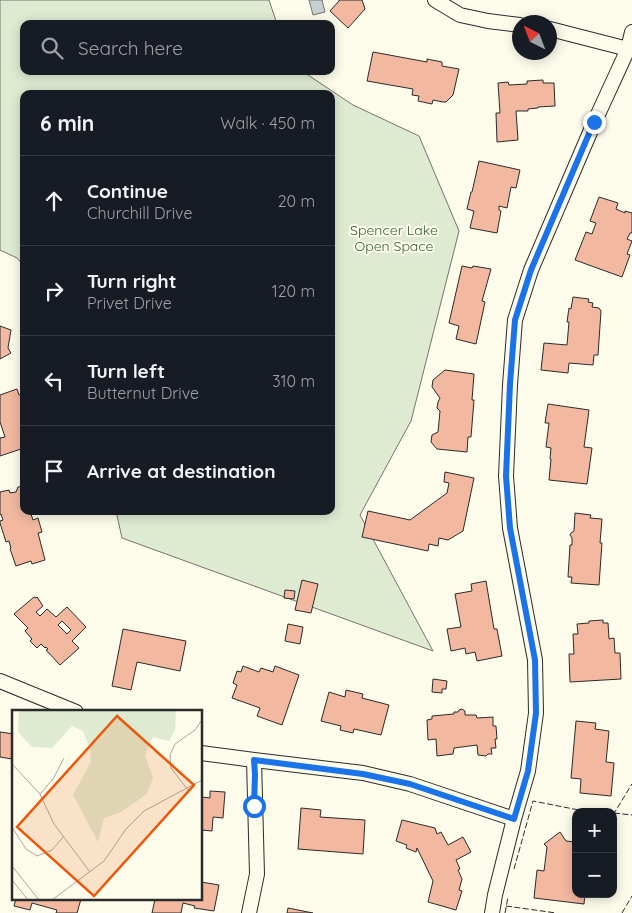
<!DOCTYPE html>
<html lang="en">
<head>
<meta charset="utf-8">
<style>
	:root { --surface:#171b24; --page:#20242c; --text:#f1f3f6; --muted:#9ea1a6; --line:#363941 }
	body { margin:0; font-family:Quicksand,sans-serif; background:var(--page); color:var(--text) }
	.controls { position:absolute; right:15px; bottom:15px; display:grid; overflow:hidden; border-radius:10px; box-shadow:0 2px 12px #0003 }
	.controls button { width:45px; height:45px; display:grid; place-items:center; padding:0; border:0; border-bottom:1px solid var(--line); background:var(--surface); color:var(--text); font:25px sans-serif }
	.compass { position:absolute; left:512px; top:15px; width:45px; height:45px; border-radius:50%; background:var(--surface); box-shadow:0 2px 12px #0003; rotate:318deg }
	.stop { position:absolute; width:15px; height:15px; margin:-11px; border:4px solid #1a73e8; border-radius:50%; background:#fff }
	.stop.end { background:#1a73e8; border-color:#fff; box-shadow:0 1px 5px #0008 }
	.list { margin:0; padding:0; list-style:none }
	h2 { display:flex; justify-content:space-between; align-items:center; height:65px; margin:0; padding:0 20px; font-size:21px }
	h2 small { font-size:16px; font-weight:400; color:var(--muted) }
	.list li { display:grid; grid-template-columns:32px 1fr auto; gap:15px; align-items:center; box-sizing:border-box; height:90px; padding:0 20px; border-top:1px solid var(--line) }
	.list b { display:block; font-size:19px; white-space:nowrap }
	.list p { margin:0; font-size:16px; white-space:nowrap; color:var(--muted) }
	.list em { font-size:16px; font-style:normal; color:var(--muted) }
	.icon { flex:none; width:28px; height:28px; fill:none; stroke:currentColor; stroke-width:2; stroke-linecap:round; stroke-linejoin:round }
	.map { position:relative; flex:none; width:632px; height:913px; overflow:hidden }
	.search { position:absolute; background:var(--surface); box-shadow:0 2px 12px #0003; left:20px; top:20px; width:315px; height:55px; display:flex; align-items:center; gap:12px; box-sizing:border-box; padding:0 18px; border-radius:10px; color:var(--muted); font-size:19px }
	.panel { position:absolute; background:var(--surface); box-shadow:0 2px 12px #0003; left:20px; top:90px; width:315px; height:425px; border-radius:10px }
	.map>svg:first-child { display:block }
	.green { fill:#deebd1; stroke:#74746e }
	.water { fill:#c7d0d0; stroke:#74746e }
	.building { fill:#f2b8a0; stroke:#2b2b2b; fill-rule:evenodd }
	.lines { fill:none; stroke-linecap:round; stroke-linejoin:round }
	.street-casing { stroke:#2b2b2b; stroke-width:16 }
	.street { stroke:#fdfbea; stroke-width:14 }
	.fence { stroke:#2b2b2b; stroke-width:1; stroke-dasharray:6 2.5; stroke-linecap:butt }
	.route { stroke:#1a73e8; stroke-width:6 }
	.labels { text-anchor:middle; stroke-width:4; stroke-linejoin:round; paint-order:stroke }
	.park-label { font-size:14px; fill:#34623c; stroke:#fdfbea }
	.inset-road { fill:none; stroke:#a9a89e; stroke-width:1 }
	.view { fill:#e8590c; fill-opacity:0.15; stroke:#e8590c; stroke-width:2.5 }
	.inset-edge { fill:none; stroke:#2b2b2b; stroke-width:2.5 }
</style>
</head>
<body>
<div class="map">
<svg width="632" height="913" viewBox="0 0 632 913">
	<rect width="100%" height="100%" fill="#fdfbea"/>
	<path class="green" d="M0 0H269L277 24H24V71H302L353 105 419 136 459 231 411 421 360 515 433 651 122 538 116 511H331V94H24V266L17 258 0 250Z"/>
	<path class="water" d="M309 0H322L325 12 313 15Z"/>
	<path class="building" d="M339 0H362L365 9 348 28 330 11 339 1Z
		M373 52 427 62V59L442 62V66L459 69 453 95 446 102H443L433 100 432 104 418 101 419 96 412 95 413 89 367 81Z
		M543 80V83H554L555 106 538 107V108L528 109V111H516L518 140 497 142 496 113H500L498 83 508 82 509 85 527 84V81Z
		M479 161 520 170 516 188 511 187 507 208 499 206V210L501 211 497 233 470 228 474 211 467 209 471 192H472Z
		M599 197 618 203 616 209 625 213V211L632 213V233H630L627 239 632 241 627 254 630 255 622 277 575 260 586 232 592 234 596 223 590 221Z
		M462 266 472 268 473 266 491 269 482 301 485 302 476 344 456 339 459 326 449 323Z
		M573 297 589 299 588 302 593 303 592 307 599 308 601 311 598 355H594L593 365 569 363 568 373 541 370 544 343 567 345 569 322H567L569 308 571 309Z
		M0 326 11 330 8 348 11 353 0 359Z
		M445 370 474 374 472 400H474L471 437H468L467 452 437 449 431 442 432 435 438 432 440 411 437 408 438 402 440 398 432 387 433 380Z
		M17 389 19 395 24 394V448L0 456V438L5 437 0 422V395Z
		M548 404 589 410 584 447 592 448 587 484 549 480 551 459H550L551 448 546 447 549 423H545Z
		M445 472 474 478 463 531 448 540 439 538 438 546 429 544 428 551 362 537 368 511 410 520 447 493 449 483 444 482Z
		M24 486V511H30L33 520 38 518 42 532 38 533 45 560 32 564 31 561 16 566 10 549 11 548 9 541 6 542 0 523V521L3 520 1 514 0 515V492L9 490 10 493 16 492 18 487Z
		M575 513 591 515 590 518 602 519 600 543H602L599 585 571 583 572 577H568L570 545H572V538L570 535 571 533 574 531Z
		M302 580 318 584 311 613 295 610Z
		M486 581 494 629H497L502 656 477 661 475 652 466 654 465 648 451 651 447 629 461 627 455 594 472 591 471 584Z
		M285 590 295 591 294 599 284 598Z
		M34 597 36 598 37 597 43 606 36 612 40 616 47 609 56 617 67 607 86 627 72 641 79 648 60 665 46 650 48 649 46 647 45 648 41 644 37 648 30 641 32 639 25 631 28 628 14 614ZM62 621 71 630 67 634 58 625Z
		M603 620V623H608L609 639 614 638 615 653H620L621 679 570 682 569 654H574L573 634H578L577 624 589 623V621Z
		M288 624 303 627 300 644 285 641Z
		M123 629 186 641 180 671 137 662 131 690 112 686Z
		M243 666 259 672 261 668 273 672 275 666 299 675 282 725 257 716 260 708 232 698 237 685 233 683 237 671 241 672Z
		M433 679 447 681 446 689H442V693L432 692Z
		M346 690 363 694 362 698 389 705 381 735 354 729 353 733 340 730 341 726 321 721 329 692 345 697Z
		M462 709 465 711V715H476L477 718 493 717V726H496L497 739H495L496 748H491L492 754H488L486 756 478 755 477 745 454 748 453 754 437 756 436 739 428 740 427 720 432 719V716L454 714V712H458L459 710Z
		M576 721 596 723 595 729 609 731 606 762 614 763 611 796 580 793 581 779 571 778Z
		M0 732 14 734V747L12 759 0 757Z
		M210 791 225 792 223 818 213 817 212 831 201 830V797L210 798Z
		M301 808 321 810 320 817 365 820 363 854 298 849Z
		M402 820 435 828 437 834 441 832 448 845 463 837 471 852 456 860 460 869 458 870 462 879 459 890 462 891 456 910 428 902 433 881 417 848 416 852 406 848 407 845 396 841Z
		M560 832 566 841 576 842V894H585L584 904 534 898 537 870 544 871 547 847 544 844Z
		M201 882 219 885 214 911 194 908 195 906 183 903 181 913H152L155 899H201Z
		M16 899H81L77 913H56L57 910 32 903 30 910 14 906Z
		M288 908 313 913H287Z"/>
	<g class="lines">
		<g class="street-casing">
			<path id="street" d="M435 0 460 15 488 21 520 25
				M550 29 628 49
				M0 681 76 712
				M201 753 254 760 363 773 410 784 514 819
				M249 913 257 874 254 760
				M492 913 495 895 514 819 528 771 536 713 535 660 510 528 506 476 510 385 515 320 531 270 594 123 628 49 632 32"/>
		</g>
		<use href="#street" class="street"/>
		<path class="fence" d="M614 813 632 815
			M613 815 632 784
			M514 869 533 801 589 812
			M506 906 556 913
			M505 913 508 897
			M622 913 632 896"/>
	</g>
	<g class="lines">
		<path class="route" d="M254 806 255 774 254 760 363 774 410 784 514 819 528 771 536 713 535 660 510 528 506 476 510 384 515 320 531 270 594 122"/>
	</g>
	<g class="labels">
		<g class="park-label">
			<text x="394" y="235">Spencer Lake<tspan x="394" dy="16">Open Space</tspan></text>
		</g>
	</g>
	<g transform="translate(12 710)">
		<rect width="190" height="190" fill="#fdfbea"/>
		<path d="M7 0H164L163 20 157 31 141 27 133 45 141 68 135 84 109 102 92 108 86 132 61 85 79 52 78 39 71 21 60 16 40 38 20 37 6 22Z" fill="#deebd1"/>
		<path class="inset-road" d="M0 54 28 84 42 114 78 162M176 80 159 58 158 45 163 34 183 20 190 10M28 84 41 69 52 48M0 117 14 139 25 146 40 140 52 126M0 156 27 190M0 170 16 190M40 190 92 151 114 119 132 101 190 70"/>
		<path class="view" d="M105 6 182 75 82 186 5 117Z"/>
		<rect width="190" height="190" class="inset-edge"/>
	</g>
</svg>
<div class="controls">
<button>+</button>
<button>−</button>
</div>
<svg class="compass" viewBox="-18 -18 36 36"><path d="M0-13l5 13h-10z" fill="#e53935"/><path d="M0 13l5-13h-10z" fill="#9ea1a6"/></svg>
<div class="stop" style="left:254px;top:806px"></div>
<div class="stop end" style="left:594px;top:122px"></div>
<div class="search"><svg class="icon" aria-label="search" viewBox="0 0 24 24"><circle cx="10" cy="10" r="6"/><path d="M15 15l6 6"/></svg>Search here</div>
<section class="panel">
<h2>6 min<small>Walk · 450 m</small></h2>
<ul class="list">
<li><svg class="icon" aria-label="ahead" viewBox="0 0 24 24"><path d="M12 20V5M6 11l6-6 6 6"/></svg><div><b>Continue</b><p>Churchill Drive</p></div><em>20 m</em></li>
<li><svg class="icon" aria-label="right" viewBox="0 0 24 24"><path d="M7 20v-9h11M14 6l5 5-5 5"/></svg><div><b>Turn right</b><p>Privet Drive</p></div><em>120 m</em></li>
<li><svg class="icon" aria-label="left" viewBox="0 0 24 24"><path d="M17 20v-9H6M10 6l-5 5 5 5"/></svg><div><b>Turn left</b><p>Butternut Drive</p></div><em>310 m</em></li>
<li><svg class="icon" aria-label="arrive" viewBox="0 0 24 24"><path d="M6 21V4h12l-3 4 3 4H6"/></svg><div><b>Arrive at destination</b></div></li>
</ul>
</section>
</div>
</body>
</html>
